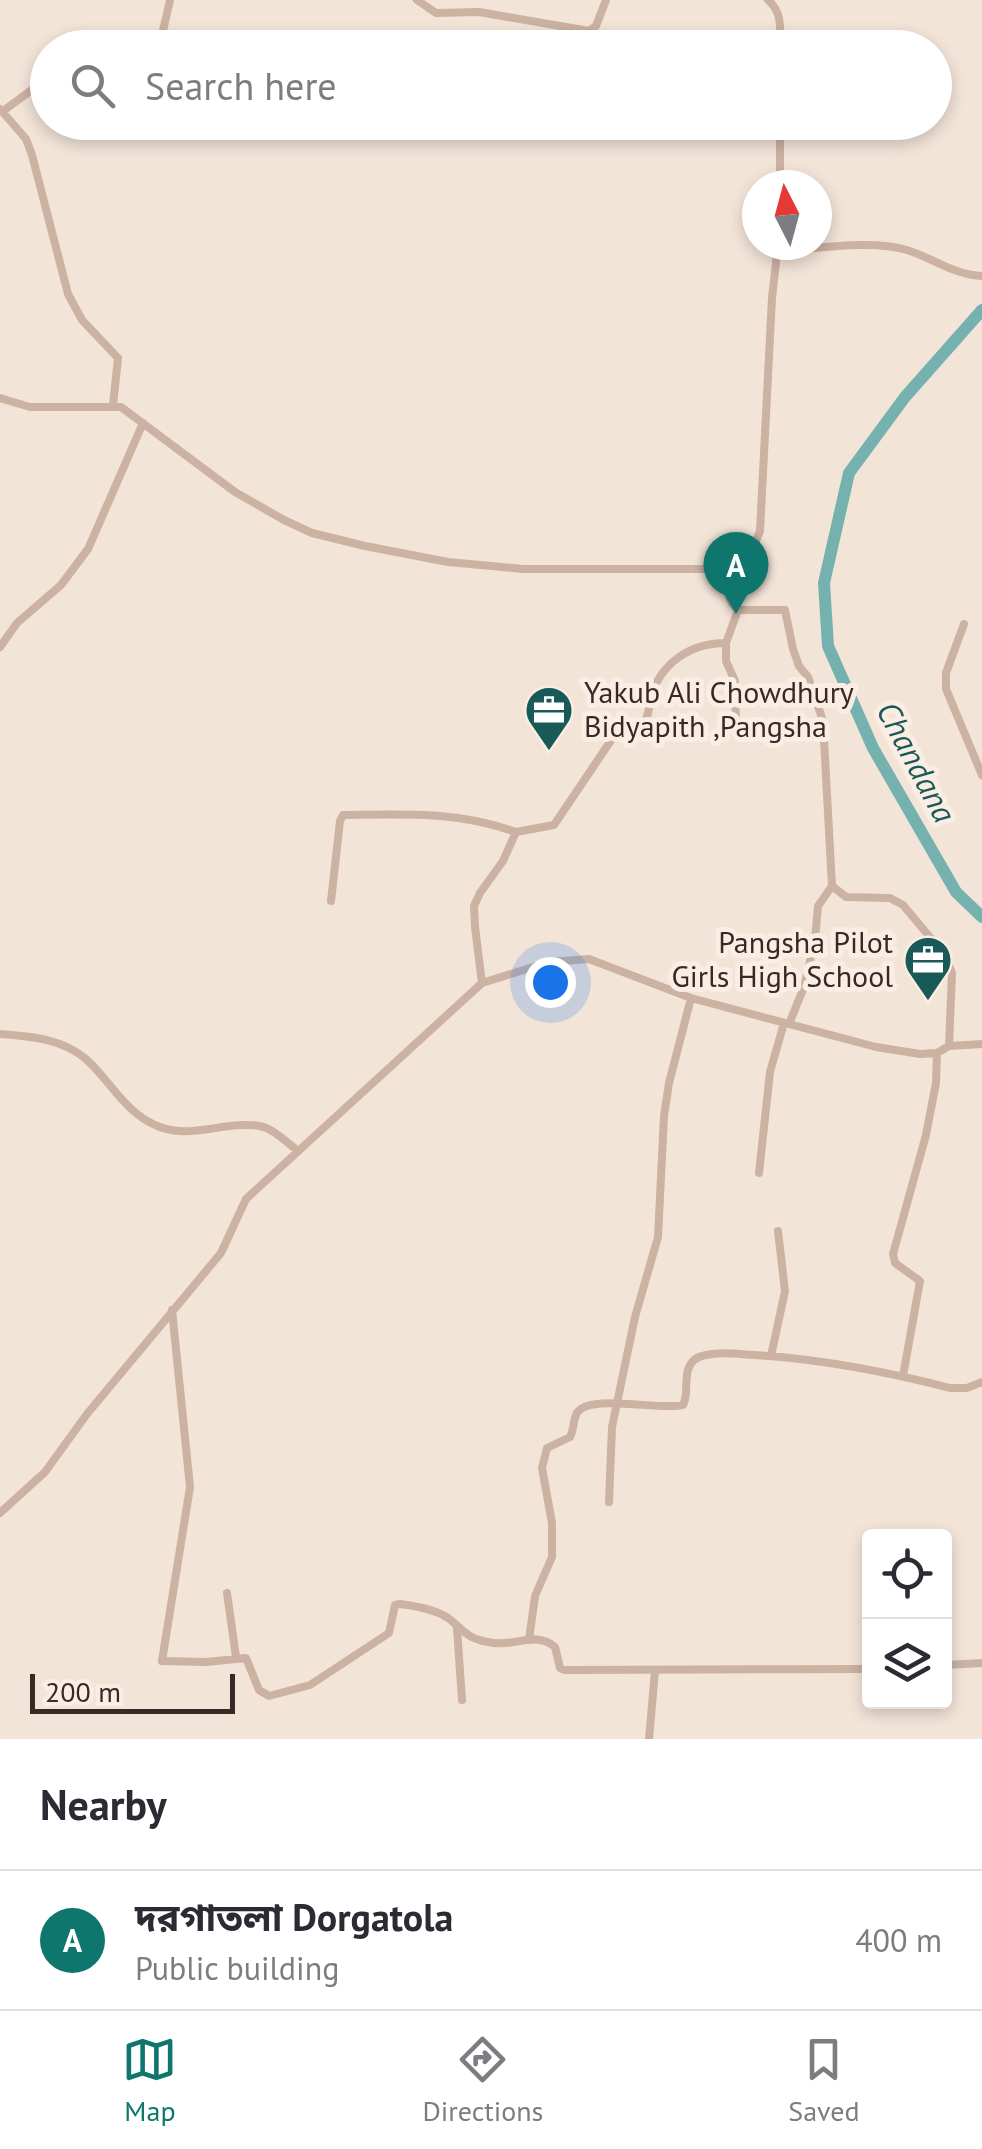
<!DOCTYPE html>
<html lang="en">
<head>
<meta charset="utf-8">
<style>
	:root { --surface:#fff; --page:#f7f7f7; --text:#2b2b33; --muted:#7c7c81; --line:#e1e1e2; --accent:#0f766e }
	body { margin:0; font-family:"PT Sans","Noto Sans Bengali",sans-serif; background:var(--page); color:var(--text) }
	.controls { position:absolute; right:30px; bottom:30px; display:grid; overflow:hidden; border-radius:10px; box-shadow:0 5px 15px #0003 }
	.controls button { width:90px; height:90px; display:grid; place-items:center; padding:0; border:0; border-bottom:2px solid var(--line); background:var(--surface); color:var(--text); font:50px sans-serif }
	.compass { position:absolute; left:742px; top:170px; width:90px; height:90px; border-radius:50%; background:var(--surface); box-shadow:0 5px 15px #0003; rotate:354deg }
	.scale { position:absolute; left:30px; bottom:25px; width:205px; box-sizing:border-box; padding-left:10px; border:5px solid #362926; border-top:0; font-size:28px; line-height:35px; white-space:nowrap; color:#362926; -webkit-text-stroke:8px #faeee4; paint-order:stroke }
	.you { position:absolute; left:550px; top:982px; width:35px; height:35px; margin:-25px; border:8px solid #fff; border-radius:50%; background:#1a73e8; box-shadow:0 0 0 15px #1a73e833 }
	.badge { display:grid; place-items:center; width:65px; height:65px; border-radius:50%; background:var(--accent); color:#fff; font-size:32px; font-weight:700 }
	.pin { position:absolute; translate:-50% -82px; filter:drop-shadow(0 2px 5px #0008) }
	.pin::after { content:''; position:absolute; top:52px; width:35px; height:30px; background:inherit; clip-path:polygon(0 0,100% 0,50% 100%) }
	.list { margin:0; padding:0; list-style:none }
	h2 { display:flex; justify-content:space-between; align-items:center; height:130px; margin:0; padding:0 40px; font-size:42px }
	h2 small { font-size:32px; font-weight:400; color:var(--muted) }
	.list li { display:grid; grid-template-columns:65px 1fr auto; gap:30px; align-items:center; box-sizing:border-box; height:140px; padding:0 40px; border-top:2px solid var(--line) }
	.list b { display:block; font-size:38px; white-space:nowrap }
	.list p { margin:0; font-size:32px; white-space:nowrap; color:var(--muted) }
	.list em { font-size:32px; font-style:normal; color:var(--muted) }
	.icon { flex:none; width:55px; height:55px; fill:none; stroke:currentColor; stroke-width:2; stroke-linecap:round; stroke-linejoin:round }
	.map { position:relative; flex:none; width:982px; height:1739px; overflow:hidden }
	.search { position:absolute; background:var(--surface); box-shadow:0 5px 15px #0003; left:30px; right:30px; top:30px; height:110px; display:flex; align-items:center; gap:25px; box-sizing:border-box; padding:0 35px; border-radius:55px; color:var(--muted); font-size:38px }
	.sheet { height:270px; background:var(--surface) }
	nav { display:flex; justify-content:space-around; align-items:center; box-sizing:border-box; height:140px; border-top:2px solid var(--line); background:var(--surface); font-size:28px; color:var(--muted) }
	nav a { display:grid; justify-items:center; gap:5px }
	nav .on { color:var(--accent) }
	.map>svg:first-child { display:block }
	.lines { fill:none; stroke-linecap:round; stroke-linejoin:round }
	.river { stroke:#75b2af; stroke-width:12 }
	.minor { stroke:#cbb2a3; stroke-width:8 }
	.labels { text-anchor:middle; stroke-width:10; stroke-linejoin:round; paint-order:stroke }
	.poi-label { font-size:30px; fill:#362926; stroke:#faeee4; text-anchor:start }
	.water-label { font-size:32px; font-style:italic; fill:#195a58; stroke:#faeee4 }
</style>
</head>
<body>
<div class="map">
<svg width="982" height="1739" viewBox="0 0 982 1739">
	<rect width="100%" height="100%" fill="#f3e4d8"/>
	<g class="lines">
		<path class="river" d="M982 310 905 397 849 473 824 583 828 646 873 748 956 892 982 917"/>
		<path class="minor" d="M417 0 436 13 479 12 589 31 596 26 606 0
			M768 0C783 13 780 29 780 48
			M159 48 170 0
			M0 109 26 139 32 155 68 294 82 320 118 358 113 405
			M3 111 48 78
			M780 122V185
			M778 245 772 298 760 531 754 546 724 564C724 579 726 600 738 610H785L793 649 799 666 808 677 823 721 832 886 846 897 890 898 903 905 945 955 952 973 949 1046 982 1044
			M778 251C816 249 871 239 907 250 933 258 954 275 982 276
			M0 398 30 407H121L235 492 284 520 312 533 365 546 448 562 523 569H724
			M964 624 946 673V689L982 775
			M726 643V661L735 681 736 729
			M0 647 17 623 61 585 88 549 143 423
			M331 901 340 821 343 815C406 814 456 811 516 832
			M482 983 475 927 474 906 480 893 503 861 516 832 554 825 616 733C626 731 638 732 644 722 649 716 649 707 650 699 660 664 689 643 726 643L738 610
			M789 1024 804 987 815 940 818 906 832 886
			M0 1034C30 1036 64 1039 87 1060 110 1081 124 1110 153 1124 187 1142 224 1120 259 1126 273 1128 286 1142 297 1150
			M759 1173 770 1072 784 1023
			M172 1310 190 1487 162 1661 206 1662 246 1658 259 1690 269 1696 310 1685 389 1633 395 1605 400 1604C416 1606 441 1610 453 1622 467 1635 472 1640 494 1643 516 1646 536 1631 555 1647L560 1668 564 1670 870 1669
			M771 1356 785 1291 778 1231
			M903 1376 920 1281 895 1263 893 1254 926 1135 936 1083 937 1053
			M609 1502 612 1427 635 1317 658 1237 664 1116 669 1083 691 998
			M0 1513 45 1472 87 1414 221 1253 246 1199 482 983 549 962 589 959 691 998 876 1047 920 1054 937 1053 949 1046
			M227 1593 236 1657
			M457 1628 462 1700
			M529 1640 535 1596 552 1557V1523L542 1468 547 1448 570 1437C574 1430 573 1419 577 1413 589 1393 661 1411 683 1405 691 1392 679 1366 699 1357 714 1351 737 1354 753 1355 820 1359 884 1371 950 1388H967L982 1382
			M944 1665 982 1663
			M649 1739 655 1671"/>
	</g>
	<defs>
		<g id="office-pin" transform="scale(2.5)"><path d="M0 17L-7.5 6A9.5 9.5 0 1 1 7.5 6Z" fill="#195a58" stroke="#faeee4"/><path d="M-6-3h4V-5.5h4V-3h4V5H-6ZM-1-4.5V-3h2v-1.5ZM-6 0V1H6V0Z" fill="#fff"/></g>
	</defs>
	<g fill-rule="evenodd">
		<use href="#office-pin" x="549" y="710"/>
		<use href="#office-pin" x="928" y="960"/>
	</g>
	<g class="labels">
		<g class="poi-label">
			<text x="584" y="703">Yakub Ali Chowdhury<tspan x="584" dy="34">Bidyapith ,Pangsha</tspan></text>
			<text x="893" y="953" text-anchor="end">Pangsha Pilot<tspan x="893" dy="34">Girls High School</tspan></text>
		</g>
		<g class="water-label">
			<text transform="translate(916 762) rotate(62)" y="11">Chandana</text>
		</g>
	</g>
</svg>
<div class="controls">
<button><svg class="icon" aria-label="locate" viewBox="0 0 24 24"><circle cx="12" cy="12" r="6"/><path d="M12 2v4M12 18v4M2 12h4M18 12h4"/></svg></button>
<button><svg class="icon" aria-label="layers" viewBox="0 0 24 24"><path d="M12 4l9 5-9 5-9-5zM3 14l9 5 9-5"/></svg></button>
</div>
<svg class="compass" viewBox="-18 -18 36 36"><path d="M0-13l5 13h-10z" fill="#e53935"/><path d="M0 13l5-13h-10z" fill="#7c7c81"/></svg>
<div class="scale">200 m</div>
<div class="you"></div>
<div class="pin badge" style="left:736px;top:614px">A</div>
<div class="search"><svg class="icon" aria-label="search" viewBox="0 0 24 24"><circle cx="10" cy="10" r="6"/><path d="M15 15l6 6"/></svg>Search here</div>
</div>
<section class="sheet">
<h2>Nearby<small></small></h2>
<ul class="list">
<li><span class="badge">A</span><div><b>দরগাতলা Dorgatola</b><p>Public building</p></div><em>400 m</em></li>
</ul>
</section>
<nav>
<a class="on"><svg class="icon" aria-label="map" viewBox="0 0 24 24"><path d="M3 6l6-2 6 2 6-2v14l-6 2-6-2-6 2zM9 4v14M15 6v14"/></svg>Map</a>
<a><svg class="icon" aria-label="directions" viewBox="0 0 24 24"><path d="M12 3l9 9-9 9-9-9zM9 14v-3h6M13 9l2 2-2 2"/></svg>Directions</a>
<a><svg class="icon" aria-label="saved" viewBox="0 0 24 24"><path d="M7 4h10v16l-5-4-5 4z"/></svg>Saved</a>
</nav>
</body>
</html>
